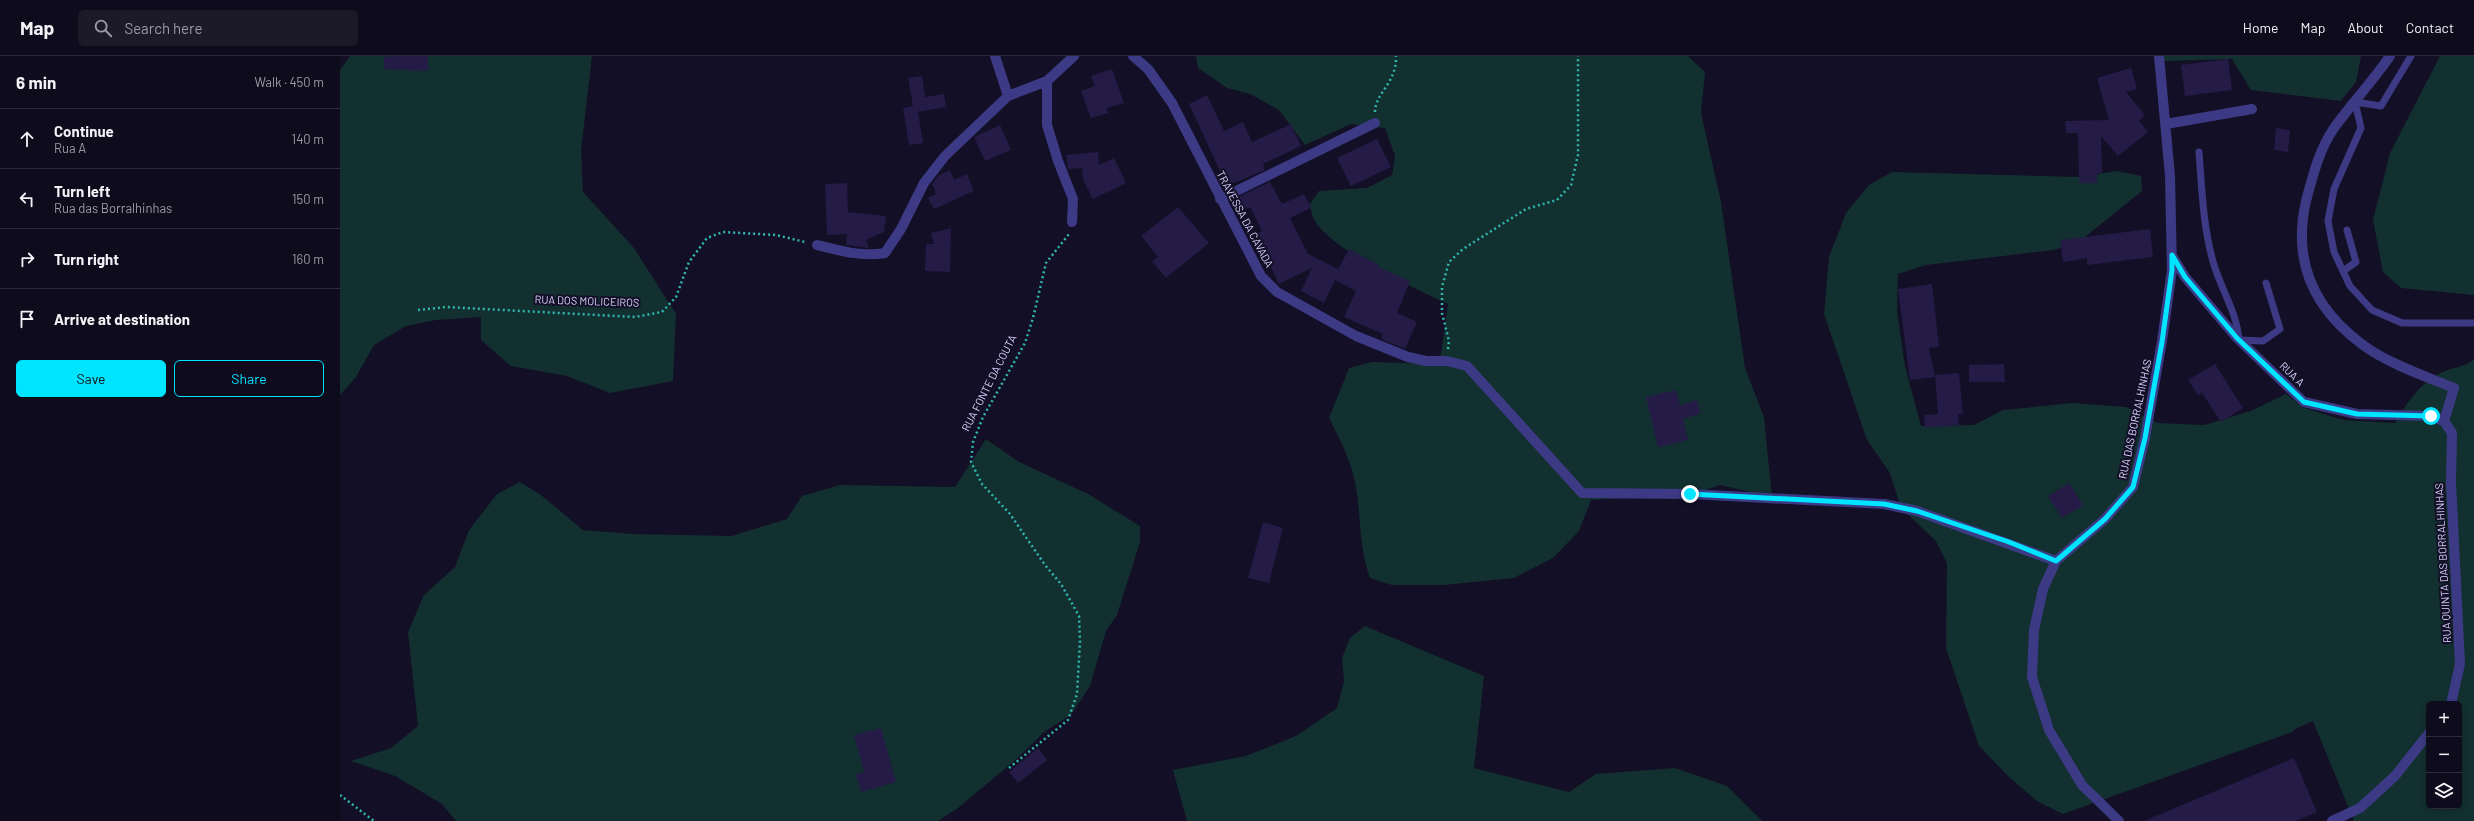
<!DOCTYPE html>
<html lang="en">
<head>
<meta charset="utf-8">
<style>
	:root { --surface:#0e0b1c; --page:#1c1929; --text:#f1f3f6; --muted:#9b9ba3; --line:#2e2b3b; --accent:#00e5ff }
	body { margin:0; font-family:Barlow,sans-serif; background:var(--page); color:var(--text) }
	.controls { position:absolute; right:12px; bottom:12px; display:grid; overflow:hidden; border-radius:6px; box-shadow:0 2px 6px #0003 }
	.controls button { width:36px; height:36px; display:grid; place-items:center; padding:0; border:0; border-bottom:1px solid var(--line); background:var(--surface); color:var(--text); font:20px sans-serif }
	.stop { position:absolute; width:12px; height:12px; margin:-9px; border:3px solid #00e5ff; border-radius:50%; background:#fff }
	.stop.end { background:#00e5ff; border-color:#fff; box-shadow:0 1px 4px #0008 }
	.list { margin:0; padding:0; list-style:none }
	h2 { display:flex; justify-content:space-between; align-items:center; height:52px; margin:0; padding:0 16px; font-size:17px }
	h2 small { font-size:13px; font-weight:400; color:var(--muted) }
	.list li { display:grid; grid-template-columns:26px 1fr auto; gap:12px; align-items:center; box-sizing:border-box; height:60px; padding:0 16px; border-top:1px solid var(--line) }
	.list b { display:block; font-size:15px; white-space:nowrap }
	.list p { margin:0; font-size:13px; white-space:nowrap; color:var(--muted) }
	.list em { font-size:13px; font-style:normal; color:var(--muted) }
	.actions { display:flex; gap:8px; padding:12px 16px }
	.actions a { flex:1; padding:9px 0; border:1px solid var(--accent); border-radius:6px; text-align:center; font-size:14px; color:var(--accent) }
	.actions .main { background:var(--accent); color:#111 }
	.icon { flex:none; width:22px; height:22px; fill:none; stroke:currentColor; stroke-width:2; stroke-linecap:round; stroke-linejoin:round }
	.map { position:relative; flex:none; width:2134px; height:765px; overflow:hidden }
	header { display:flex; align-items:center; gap:24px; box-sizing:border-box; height:56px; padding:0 20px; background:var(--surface); border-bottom:1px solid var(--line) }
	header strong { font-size:19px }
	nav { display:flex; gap:22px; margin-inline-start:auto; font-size:14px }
	.search { width:280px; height:36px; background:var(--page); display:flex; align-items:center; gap:10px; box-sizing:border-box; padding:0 14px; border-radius:6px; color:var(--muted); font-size:15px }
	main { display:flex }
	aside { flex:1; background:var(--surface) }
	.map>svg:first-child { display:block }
	.green { fill:#12302f; fill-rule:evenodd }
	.building { fill:#241b47 }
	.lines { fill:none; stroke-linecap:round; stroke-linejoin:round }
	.path { stroke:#2fb8b0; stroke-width:2.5; stroke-dasharray:2 3; stroke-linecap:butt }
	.lane { stroke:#3d3a85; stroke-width:7 }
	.street { stroke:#3d3a85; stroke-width:10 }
	.route { stroke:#00e5ff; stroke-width:5 }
	.labels { text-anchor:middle; stroke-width:4; stroke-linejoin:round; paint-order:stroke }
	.street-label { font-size:11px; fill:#d9d4ff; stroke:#130f26 }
</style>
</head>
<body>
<header>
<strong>Map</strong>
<div class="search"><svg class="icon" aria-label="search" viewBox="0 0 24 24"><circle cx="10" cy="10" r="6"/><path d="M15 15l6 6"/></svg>Search here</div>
<nav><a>Home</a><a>Map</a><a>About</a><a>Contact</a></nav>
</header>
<main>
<aside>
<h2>6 min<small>Walk · 450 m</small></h2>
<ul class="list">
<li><svg class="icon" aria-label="ahead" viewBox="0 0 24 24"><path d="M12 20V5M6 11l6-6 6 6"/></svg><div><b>Continue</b><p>Rua A</p></div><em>140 m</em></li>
<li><svg class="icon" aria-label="left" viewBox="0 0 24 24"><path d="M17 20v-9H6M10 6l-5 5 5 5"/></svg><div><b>Turn left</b><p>Rua das Borralhinhas</p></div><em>150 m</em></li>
<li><svg class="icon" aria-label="right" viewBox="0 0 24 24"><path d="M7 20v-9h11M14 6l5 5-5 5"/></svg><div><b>Turn right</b></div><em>160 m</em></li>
<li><svg class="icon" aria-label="arrive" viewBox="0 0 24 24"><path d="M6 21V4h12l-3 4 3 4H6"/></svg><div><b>Arrive at destination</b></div></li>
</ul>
<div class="actions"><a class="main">Save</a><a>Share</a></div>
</aside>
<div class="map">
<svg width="2134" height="765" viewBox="0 0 2134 765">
	<rect width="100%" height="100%" fill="#130f26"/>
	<path class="green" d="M10 0H252L241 95 243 136 294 192 336 258 333 325 270 337 227 320 171 310 141 284V261L96 264 66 270 34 289 16 321 0 339V14Z
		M856 0H1348L1365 16 1361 57 1381 146 1405 312 1424 361 1432 441 1380 429 1354 438 1251 444 1239 475 1213 502 1174 522 1104 529H1052L1030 522C1019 492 1021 462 1016 431 1012 407 1000 383 989 362L1009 312 1032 306 1093 308 1101 298 1108 248C1074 232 994 196 975 165 972 161 971 153 970 148L979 135 1027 132 1052 119 1055 100 1045 72 1011 68 965 89 939 54 910 38 887 32 858 12Z
		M1823 0H2021L2016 26 2001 45 1911 34 1892 3 1824 5Z
		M2100 0H2134V239L2061 232 2043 216 2033 164 2050 97Z
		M1777 115 1801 120 1802 135 1740 185 1714 194 1586 209 1558 218 1557 255 1565 310 1581 370 1634 369 1663 354 1733 347 1786 351 1817 367 1864 369 1911 355 1946 338 1962 351 2003 364 2055 367C2067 347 2080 326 2103 316 2113 311 2126 311 2134 303V765H2014L1973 665 1955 673 1952 676 1723 758 1697 745 1670 722 1639 690 1606 592 1607 507 1596 485 1561 452 1550 417 1527 384 1484 258 1489 201 1506 157 1529 129 1552 116 1738 121ZM2089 648H2119V750H2089Z
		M646 383 679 406 748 438 800 470V486L777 559 766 575 750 630 731 659 704 676 679 701 618 752 598 765H116L102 748 55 720 11 705 51 692 78 670 68 576 84 539 115 511 129 474 157 438 180 426 201 439 243 474 293 478 392 480 447 463 462 440 500 429 615 431Z
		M1025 570 1144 620 1134 712 1229 736 1256 718 1335 712 1387 730 1422 765H847L833 714 906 700 956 680 997 652 1004 625 1002 602 1010 582Z"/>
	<path class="building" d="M61 0H88V15L44 13V1Z
		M1888 3 1892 34 1845 40 1841 9Z
		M1791 12 1797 33 1786 36 1805 59 1799 65 1808 76 1778 100 1761 80 1762 117H1757V127H1739L1738 77H1726L1725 65 1769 64 1757 22Z
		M772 13 784 47 767 52 768 57 751 62 741 35 755 30 751 20Z
		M582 20 585 41 604 38 606 51 578 56 583 87 569 89 563 52 573 50 568 22Z
		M867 39 884 75 903 66 912 86 951 68 961 90 923 108 925 114 887 130 849 48Z
		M660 69 671 94 645 105 634 81Z
		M1936 72 1950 74 1948 96 1934 94Z
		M1037 83 1051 111 1011 130 997 102Z
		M758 96 759 109 774 102 786 127 753 143 743 123 742 112 728 113 726 99Z
		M610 114 614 124 627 118 634 135 594 153 588 142 596 138 592 128 598 120Z
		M930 126 942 148 964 138 971 152 950 162 968 198 998 213 1009 193 1039 209 1038 211 1070 225 1057 257 1077 266 1065 293 1041 283 1043 278 1004 261 1016 235 995 224 984 247 961 235 972 212 939 228 915 178 922 175 910 151 902 155 896 142Z
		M507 127 508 156 546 160 544 176 526 184 529 192 506 189 507 178 487 179 485 128Z
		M838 151 869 187 826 222 812 205 818 201 801 180Z
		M611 172 610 216 585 215 586 188H594L591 177Z
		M1810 173 1813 201 1747 209V202L1723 206 1720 184Z
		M1592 228 1599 291 1589 292 1595 321 1570 324 1558 233Z
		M1664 308 1665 326H1629V309Z
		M1875 308 1903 352 1881 366 1862 337 1858 339 1848 324Z
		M1619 317 1623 358H1618L1619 369 1585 372 1584 359 1598 358 1595 319Z
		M1336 334 1340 349 1357 344 1360 358 1343 363 1348 384 1318 391 1306 341Z
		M1729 427 1743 449 1722 462 1708 440Z
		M923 466 943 472 929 527 908 522Z
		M541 672 556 726 521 736 516 718 524 716 514 679Z
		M698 692 707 704 678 727 669 716Z
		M1954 702 1977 756 1956 765H1804Z"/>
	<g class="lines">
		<path class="path" d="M1035 56C1035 37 1057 27 1056 0
			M78 254 106 251 295 261 322 256 336 241 349 206 367 182 383 176 436 179 465 186
			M1108 293 1109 285 1102 257V231L1109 206 1123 193 1186 153 1217 144 1231 129 1238 99V0
			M669 712 728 664 737 638 740 585 739 560 721 528 705 509 670 458 642 428 631 406 633 386 643 361 685 287 693 262 706 207 729 178
			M0 739 34 765"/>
		<path class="lane" d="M2071 0 2041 50 2015 46 2021 72 1994 133 1988 165 1994 196 2010 230 2032 254 2062 267H2134
			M1859 96C1862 134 1863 172 1874 209 1882 235 1897 257 1899 284L1923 285 1940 273 1926 227
			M2003 215 2016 206 2007 174"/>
		<path class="street" d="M655 0 668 40
			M793 0 808 13 832 47 921 220 937 236 1016 280 1068 301 1086 305H1107L1127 310 1242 437 1350 438 1544 448 1577 455 1716 505
			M2050 0C2033 25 2012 47 1994 72 1979 94 1973 119 1966 145 1952 206 1974 253 2023 289 2047 307 2087 321 2114 332L2104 365
			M707 25V69L718 105 733 143 732 166
			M1826 68 1912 53
			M880 143 1035 67
			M477 189C500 195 522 201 545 197L561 173 584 127 605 100 668 40 707 25 734 0
			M1832 200 1845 221 1897 282 1964 346 2017 358 2091 360 2104 365
			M2104 365 2112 377 2111 426 2120 608 2111 648
			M1779 765 1742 729 1709 674 1692 621 1694 574 1703 533 1716 505 1765 463 1793 431 1805 382 1822 285 1832 214 1830 120 1819 0
			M1992 765 2020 752 2055 720 2089 677"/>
	</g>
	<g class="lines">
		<path class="route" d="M1350 438 1544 448 1577 455 1669 486 1716 505 1765 463 1793 431 1805 382 1822 286 1832 214V199L1845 221 1897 282 1964 346 2017 358 2091 360"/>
	</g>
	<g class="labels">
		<g class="street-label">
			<text transform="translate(905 163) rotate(62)" y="4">TRAVESSA DA CAVADA</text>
			<text transform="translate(247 245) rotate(2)" y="4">RUA DOS MOLICEIROS</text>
			<text transform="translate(1952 318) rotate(44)" y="4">RUA A</text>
			<text transform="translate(649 327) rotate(-63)" y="4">RUA FONTE DA COUTA</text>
			<text transform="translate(1795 363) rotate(-78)" y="4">RUA DAS BORRALHINHAS</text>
			<text transform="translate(2103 507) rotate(-93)" y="4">RUA QUINTA DAS BORRALHINHAS</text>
		</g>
	</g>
</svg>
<div class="controls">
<button>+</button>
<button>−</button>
<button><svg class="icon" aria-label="layers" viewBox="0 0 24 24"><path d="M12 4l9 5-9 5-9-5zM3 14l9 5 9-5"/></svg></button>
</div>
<div class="stop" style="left:2091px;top:360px"></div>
<div class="stop end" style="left:1350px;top:438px"></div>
</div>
</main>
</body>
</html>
